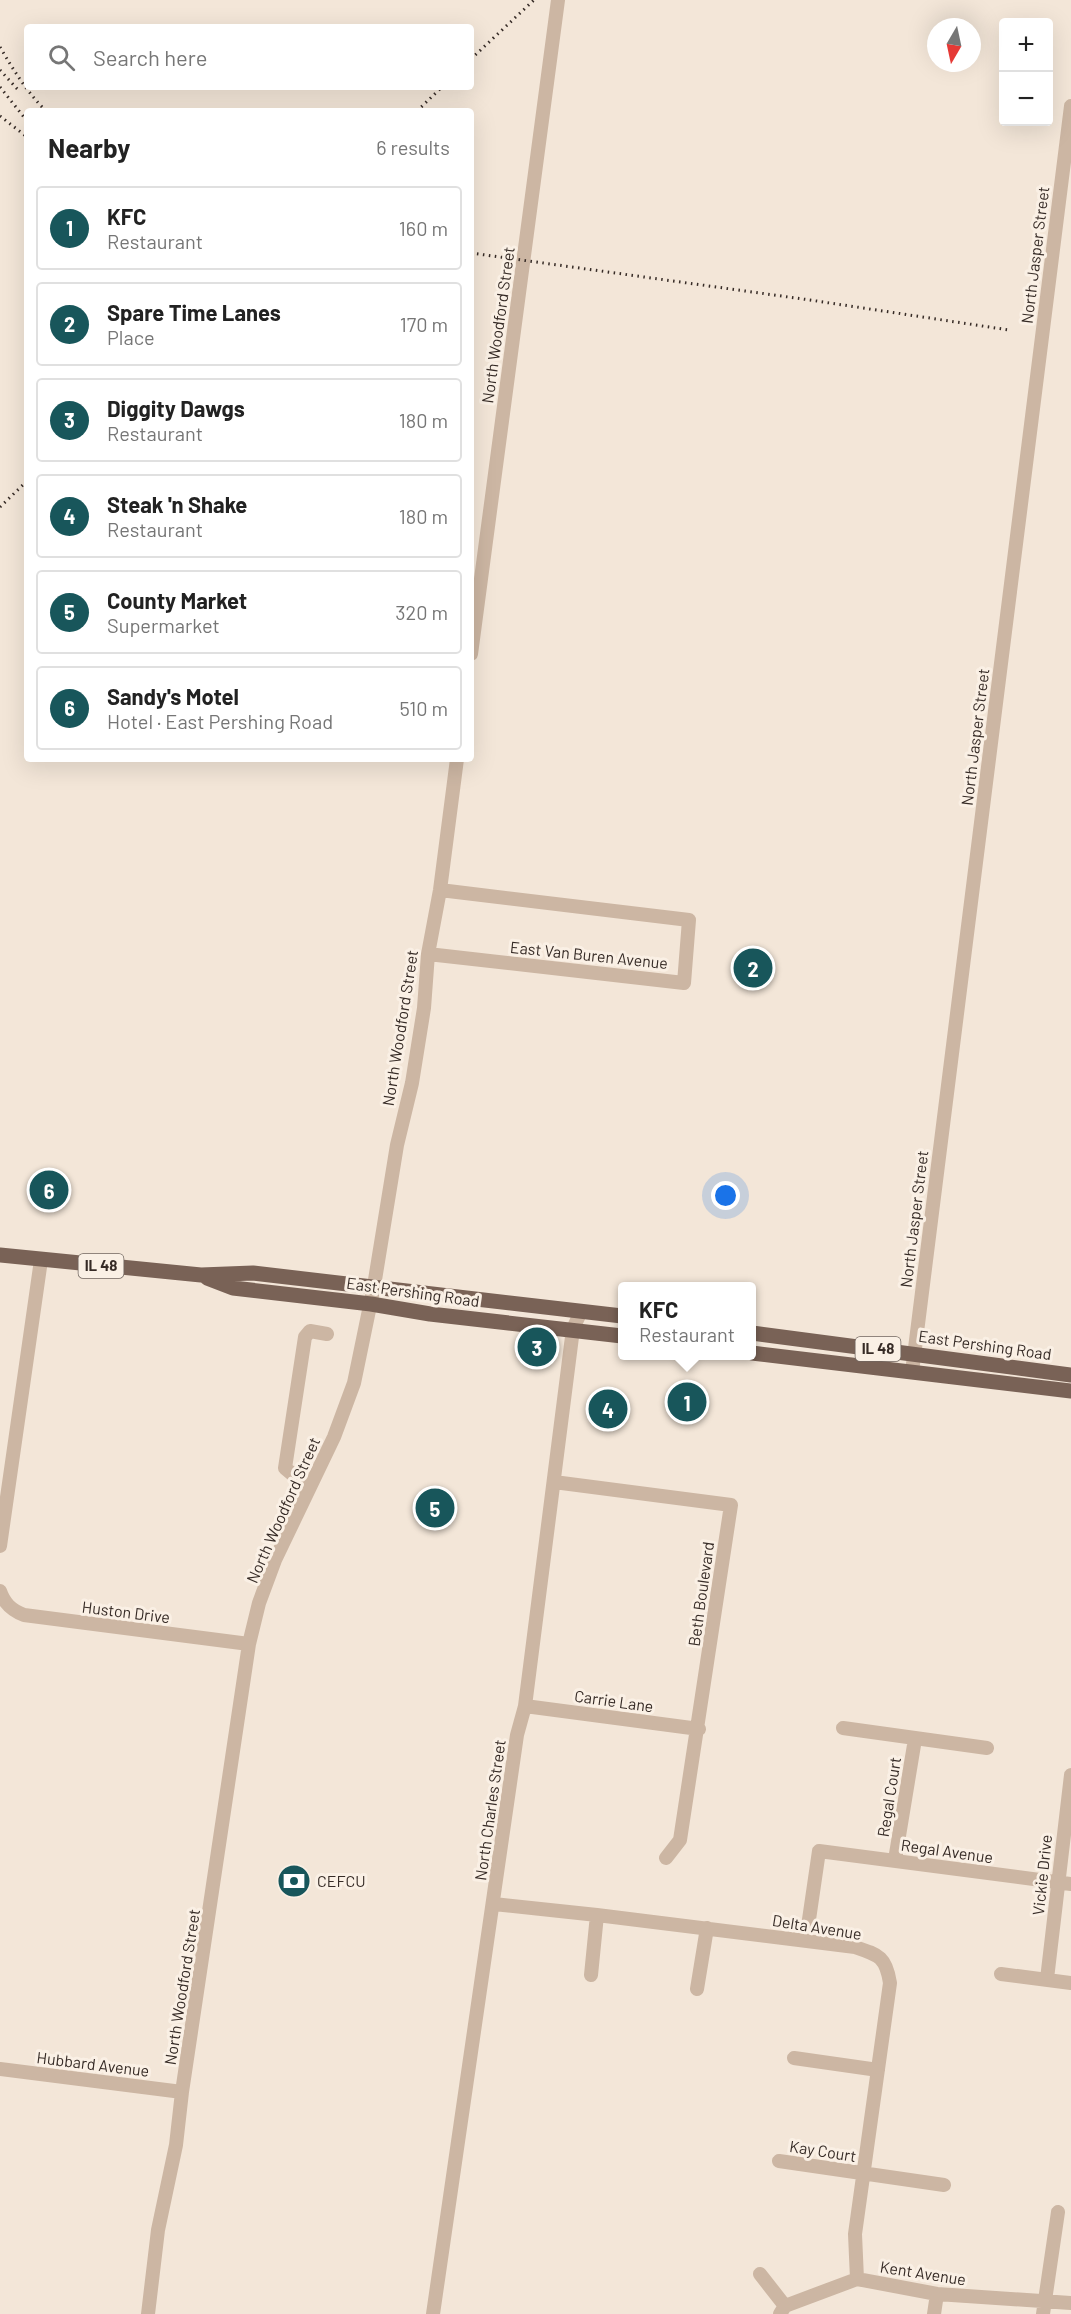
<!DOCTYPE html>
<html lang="en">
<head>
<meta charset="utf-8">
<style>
	:root { --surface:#fff; --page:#f2f2f2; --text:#222; --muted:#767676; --line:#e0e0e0; --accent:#18565b }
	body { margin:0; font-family:Barlow,sans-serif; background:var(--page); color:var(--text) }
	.controls { position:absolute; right:18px; top:18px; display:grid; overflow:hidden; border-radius:6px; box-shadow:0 6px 24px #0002 }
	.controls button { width:54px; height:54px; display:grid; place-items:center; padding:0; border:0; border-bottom:2px solid var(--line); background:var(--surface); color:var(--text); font:30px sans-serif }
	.compass { position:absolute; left:927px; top:18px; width:54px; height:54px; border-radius:50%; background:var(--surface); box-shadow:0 6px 24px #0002; rotate:189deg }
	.you { position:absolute; left:726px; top:1196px; width:21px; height:21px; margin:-15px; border:4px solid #fff; border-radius:50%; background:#1a73e8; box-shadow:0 0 0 9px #1a73e833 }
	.badge { display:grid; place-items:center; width:39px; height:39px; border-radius:50%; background:var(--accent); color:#fff; font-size:20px; font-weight:700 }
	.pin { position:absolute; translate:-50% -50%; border:3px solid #fff; box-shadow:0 2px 6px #0006 }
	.popup { position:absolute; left:618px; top:1282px; width:138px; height:78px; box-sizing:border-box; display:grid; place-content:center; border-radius:6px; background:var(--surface); filter:drop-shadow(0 2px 4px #0005); font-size:20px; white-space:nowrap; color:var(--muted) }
	.popup b { font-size:22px; color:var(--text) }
	.popup::after { content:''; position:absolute; left:50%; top:100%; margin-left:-12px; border:12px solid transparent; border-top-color:var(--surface) }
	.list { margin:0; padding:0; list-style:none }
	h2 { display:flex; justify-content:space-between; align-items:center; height:78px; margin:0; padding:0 24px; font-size:26px }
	h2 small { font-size:20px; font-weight:400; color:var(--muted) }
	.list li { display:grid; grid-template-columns:39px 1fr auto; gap:18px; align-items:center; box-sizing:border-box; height:84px; margin:0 12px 12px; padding:0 12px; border:2px solid var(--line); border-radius:6px }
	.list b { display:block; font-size:22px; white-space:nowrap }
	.list p { margin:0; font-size:20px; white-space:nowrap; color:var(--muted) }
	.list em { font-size:20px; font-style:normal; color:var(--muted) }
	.icon { flex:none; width:33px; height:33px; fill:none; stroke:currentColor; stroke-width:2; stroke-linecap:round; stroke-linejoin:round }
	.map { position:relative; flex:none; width:1071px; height:2314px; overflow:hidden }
	.search { position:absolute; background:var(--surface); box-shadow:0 6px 24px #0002; left:24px; top:24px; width:450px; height:66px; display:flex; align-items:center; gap:15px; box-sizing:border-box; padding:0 21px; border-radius:6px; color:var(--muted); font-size:22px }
	.panel { position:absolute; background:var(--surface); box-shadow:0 6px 24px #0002; left:24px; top:108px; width:450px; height:654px; border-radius:6px }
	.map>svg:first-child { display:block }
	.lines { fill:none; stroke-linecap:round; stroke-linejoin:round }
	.minor { stroke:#ccb6a3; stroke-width:14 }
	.major { stroke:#796256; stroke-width:15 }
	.rail { stroke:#362b26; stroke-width:3; stroke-dasharray:1.5 4.5; stroke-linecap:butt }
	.labels { text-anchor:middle; stroke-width:6; stroke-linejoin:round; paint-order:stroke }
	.shield { fill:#faf0e5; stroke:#71665f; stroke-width:1.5 }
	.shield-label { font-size:15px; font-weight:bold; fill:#362b26 }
	.street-label { font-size:16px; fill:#362b26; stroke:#faf0e5 }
	.poi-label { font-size:16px; fill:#362b26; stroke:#faf0e5; text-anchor:start }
</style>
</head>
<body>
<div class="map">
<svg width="1071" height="2314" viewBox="0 0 1071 2314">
	<rect width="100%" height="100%" fill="#f3e6d8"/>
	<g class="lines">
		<path class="minor" d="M471 654 558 0
			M428 954 684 983 689 920 440 890
			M912 1372 1071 106
			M554 1482 731 1505 680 1840 666 1858
			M309 1488 285 1468 305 1337 310 1331 327 1334
			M0 1546 41 1260
			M0 1591C4 1603 11 1610 24 1615L249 1644
			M525 1706 699 1729
			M843 1728 987 1748
			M895 1860 915 1739
			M494 1904 597 1915 855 1947C879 1955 886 1957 890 1983L855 2234 857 2279
			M806 1940 819 1851 1071 1884
			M1001 1974 1071 1983
			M591 1975 597 1915
			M1047 1979 1071 1775
			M697 1989 707 1928
			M794 2058 878 2070
			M0 2069 182 2092
			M779 2161 944 2185
			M760 2274 785 2306
			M148 2314 158 2230 176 2145 182 2092 249 1644 259 1603 275 1560 334 1437 354 1383 374 1286 397 1145 412 1083 424 1008 428 954 440 890 457 759
			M433 2314 517 1735 525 1706 573 1329 581 1311
			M780 2314 785 2306 857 2279 937 2294 1071 2303
			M934 2314 937 2294
			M1043 2314 1058 2212"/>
		<path class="major" d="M0 1255 201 1275 253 1273 622 1316
			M207 1278 233 1288 371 1304 430 1314 622 1336
			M752 1333 1071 1375
			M752 1353 1071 1391"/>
		<path class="rail" d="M0 47C14 71 27 92 46 111
			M471 59 534 0
			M0 70 20 92
			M0 87 27 121
			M417 111 442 87
			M0 116 27 137
			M471 253 810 300 1009 330
			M0 507 27 481"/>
	</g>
	<defs>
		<g id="bank-disc" transform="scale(1.725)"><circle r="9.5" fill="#18565b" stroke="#faf0e5"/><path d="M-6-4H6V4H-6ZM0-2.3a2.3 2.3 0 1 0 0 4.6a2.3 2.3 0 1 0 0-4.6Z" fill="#fff"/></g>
	</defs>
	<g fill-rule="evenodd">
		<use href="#bank-disc" x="294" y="1881"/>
	</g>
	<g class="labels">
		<g class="shield">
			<rect x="78.5" y="1254" width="45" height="24" rx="4.5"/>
			<rect x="855.5" y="1337" width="45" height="24" rx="4.5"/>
		</g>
		<g class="shield-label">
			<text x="101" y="1271">IL 48</text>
			<text x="878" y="1354">IL 48</text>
		</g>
		<g class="street-label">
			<text transform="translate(1035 255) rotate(-83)" y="6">North Jasper Street</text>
			<text transform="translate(498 325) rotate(-82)" y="6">North Woodford Street</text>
			<text transform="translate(975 737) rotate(-83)" y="6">North Jasper Street</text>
			<text transform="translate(589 955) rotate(6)" y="6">East Van Buren Avenue</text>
			<text transform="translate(400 1028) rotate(-81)" y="6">North Woodford Street</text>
			<text transform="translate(914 1219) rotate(-83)" y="6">North Jasper Street</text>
			<text transform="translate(413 1292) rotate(8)" y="6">East Pershing Road</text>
			<text transform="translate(985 1345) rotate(8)" y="6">East Pershing Road</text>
			<text transform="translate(283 1510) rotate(-66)" y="6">North Woodford Street</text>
			<text transform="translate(701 1594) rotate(-82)" y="6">Beth Boulevard</text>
			<text transform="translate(126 1612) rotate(7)" y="6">Huston Drive</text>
			<text transform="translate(614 1701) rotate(8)" y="6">Carrie Lane</text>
			<text transform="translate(889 1797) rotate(-81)" y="6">Regal Court</text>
			<text transform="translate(490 1810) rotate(-82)" y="6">North Charles Street</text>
			<text transform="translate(947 1851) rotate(8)" y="6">Regal Avenue</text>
			<text transform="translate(1042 1875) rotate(-84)" y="6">Vickie Drive</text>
			<text transform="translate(817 1927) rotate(9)" y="6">Delta Avenue</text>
			<text transform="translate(182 1987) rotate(-81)" y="6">North Woodford Street</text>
			<text transform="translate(93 2064) rotate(7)" y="6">Hubbard Avenue</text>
			<text transform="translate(823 2151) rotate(9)" y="6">Kay Court</text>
			<text transform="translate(923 2273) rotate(9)" y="6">Kent Avenue</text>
		</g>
		<g class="poi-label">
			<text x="317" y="1887">CEFCU</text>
		</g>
	</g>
</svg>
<div class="controls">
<button>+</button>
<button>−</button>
</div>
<svg class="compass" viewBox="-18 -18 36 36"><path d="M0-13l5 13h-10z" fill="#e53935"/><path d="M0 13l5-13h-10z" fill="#767676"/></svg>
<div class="you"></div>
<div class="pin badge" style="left:687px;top:1402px">1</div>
<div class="popup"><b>KFC</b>Restaurant</div>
<div class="pin badge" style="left:753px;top:968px">2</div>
<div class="pin badge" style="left:537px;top:1347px">3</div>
<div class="pin badge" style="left:608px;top:1409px">4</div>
<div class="pin badge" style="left:435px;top:1508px">5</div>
<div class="pin badge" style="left:49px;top:1190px">6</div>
<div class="search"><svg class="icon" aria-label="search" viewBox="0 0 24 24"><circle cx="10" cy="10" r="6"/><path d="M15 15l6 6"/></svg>Search here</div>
<section class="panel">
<h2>Nearby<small>6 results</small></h2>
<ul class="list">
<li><span class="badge">1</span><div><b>KFC</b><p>Restaurant</p></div><em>160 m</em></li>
<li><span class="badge">2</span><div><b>Spare Time Lanes</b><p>Place</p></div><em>170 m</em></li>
<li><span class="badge">3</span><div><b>Diggity Dawgs</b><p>Restaurant</p></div><em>180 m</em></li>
<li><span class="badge">4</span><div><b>Steak 'n Shake</b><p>Restaurant</p></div><em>180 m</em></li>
<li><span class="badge">5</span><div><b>County Market</b><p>Supermarket</p></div><em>320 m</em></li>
<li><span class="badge">6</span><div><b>Sandy's Motel</b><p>Hotel · East Pershing Road</p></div><em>510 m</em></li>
</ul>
</section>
</div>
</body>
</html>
